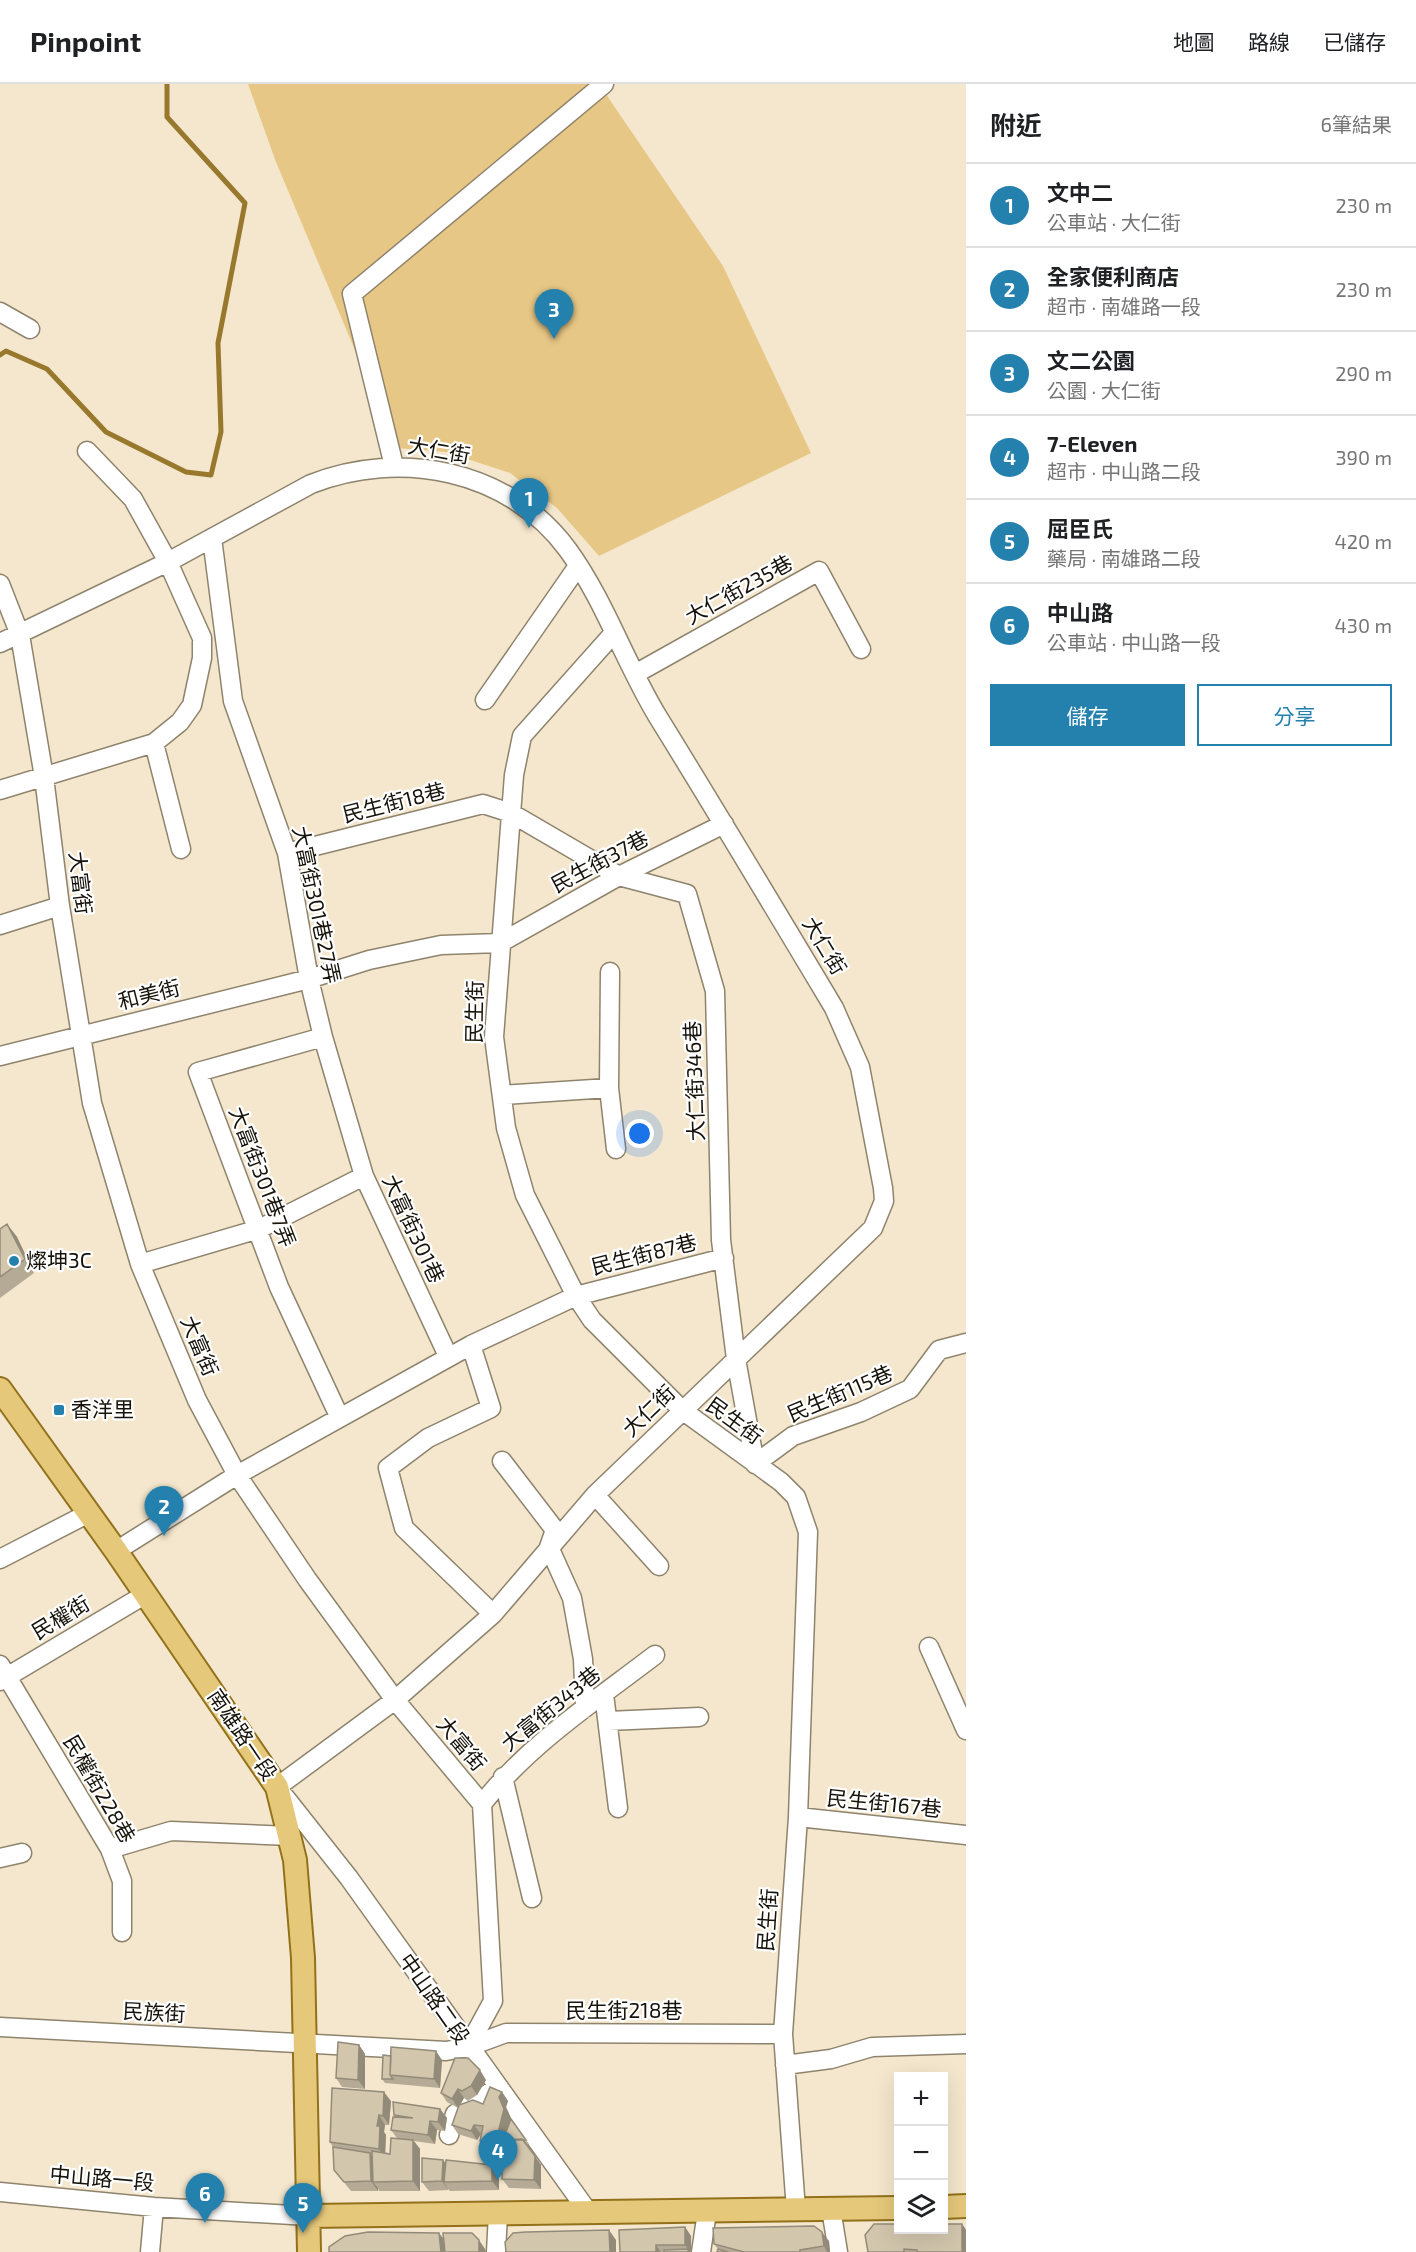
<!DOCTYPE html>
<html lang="zh-TW">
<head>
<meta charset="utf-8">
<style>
	:root { --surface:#fff; --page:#f2f2f2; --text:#202124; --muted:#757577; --line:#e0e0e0; --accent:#2480ad }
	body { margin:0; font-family:"Exo 2","Noto Sans TC",sans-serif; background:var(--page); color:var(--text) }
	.controls { position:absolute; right:18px; bottom:18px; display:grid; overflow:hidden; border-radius:0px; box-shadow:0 6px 24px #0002 }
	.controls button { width:54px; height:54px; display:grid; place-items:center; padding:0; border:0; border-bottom:2px solid var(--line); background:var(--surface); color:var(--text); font:30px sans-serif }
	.you { position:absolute; left:640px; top:1050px; width:21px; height:21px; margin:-15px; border:4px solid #fff; border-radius:50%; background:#1a73e8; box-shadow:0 0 0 9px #1a73e833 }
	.badge { display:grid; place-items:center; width:39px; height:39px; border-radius:50%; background:var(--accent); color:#fff; font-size:20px; font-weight:700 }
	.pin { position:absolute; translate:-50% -50px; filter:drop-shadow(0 2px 3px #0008) }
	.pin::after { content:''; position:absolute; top:32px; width:21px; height:18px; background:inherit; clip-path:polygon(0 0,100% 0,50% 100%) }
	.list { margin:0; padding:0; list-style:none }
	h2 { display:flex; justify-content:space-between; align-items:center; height:78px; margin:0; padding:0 24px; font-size:26px }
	h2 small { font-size:20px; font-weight:400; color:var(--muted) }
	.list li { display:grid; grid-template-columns:39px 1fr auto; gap:18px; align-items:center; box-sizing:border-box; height:84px; padding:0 24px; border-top:2px solid var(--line) }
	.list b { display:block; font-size:22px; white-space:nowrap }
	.list p { margin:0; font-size:20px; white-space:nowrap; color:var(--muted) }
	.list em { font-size:20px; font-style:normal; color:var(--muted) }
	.actions { display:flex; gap:12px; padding:18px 24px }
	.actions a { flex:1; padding:14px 0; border:2px solid var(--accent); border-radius:0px; text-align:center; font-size:21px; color:var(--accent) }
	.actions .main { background:var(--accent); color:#fff }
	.icon { flex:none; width:33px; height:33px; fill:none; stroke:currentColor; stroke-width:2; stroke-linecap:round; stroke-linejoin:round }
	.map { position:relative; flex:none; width:966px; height:2168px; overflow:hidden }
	header { display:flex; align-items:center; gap:36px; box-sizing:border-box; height:84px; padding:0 30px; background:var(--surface); border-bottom:2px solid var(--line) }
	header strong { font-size:28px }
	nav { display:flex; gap:33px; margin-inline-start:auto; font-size:21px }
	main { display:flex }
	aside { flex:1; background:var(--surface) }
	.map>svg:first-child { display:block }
	.green { fill:#e7c785 }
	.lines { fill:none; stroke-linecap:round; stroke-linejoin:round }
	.stream { stroke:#98782d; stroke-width:5 }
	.minor-casing { stroke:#8e836c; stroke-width:21 }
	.major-casing { stroke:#92711a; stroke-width:26 }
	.minor { stroke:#fff; stroke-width:18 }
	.major { stroke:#e5c87a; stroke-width:22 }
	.wall { fill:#b5aa95 }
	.shaded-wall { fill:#938b79 }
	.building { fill:#d2c6ad; stroke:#938b79; stroke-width:1.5 }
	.poi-dot { fill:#2480ad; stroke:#fff; stroke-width:2 }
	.labels { text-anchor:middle; stroke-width:4.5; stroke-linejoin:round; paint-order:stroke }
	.street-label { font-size:21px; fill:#17130a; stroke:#fff }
	.poi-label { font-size:21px; fill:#17130a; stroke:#fff; text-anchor:start }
</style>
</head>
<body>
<header>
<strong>Pinpoint</strong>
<nav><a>地圖</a><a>路線</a><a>已儲存</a></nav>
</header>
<main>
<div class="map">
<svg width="966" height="2168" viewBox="0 0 966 2168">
	<rect width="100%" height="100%" fill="#f4e7cd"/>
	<path class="green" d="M248 0H599L723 182 811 369 599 472 557 424 510 389 446 368 396 364 276 78Z"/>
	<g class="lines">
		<path class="stream" d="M0 271 6 267 47 285 106 348 186 388 211 391 221 348 218 259 245 119 167 33V0"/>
		<g class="minor-casing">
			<path id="minor" d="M0 228 30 245
				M394 382 352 210 604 0
				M212 454 233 617 287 769 309 895 323 953 364 1092
				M0 500 20 551 44 693 60 822 92 1019 140 1180 197 1316 237 1391 307 1495 395 1616 482 1720 493 1917 468 1963
				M613 550 522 652 514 691 494 953 506 1044 525 1111 576 1212 592 1236 682 1326 781 1398 796 1413 808 1448 798 1733 783 1950 796 2126
				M0 559 168 478 311 400C399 365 509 385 568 466 605 517 625 579 658 633 718 730 776 827 834 924L860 983 883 1104 884 1117 873 1144 595 1411 493 1530 395 1616 277 1703 349 1794 589 2129
				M635 590 819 487 861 565
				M485 616 578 482
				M154 659 181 765
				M0 706 154 659 180 638 192 621 202 574V554L168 478 133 415 87 367
				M287 769 483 720 511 729 619 792 687 810 715 907 721 1156 736 1275 755 1380 793 1352 861 1328 910 1305 939 1266 966 1259
				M0 841 60 822
				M323 953 198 988 279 1203 339 1332
				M0 972 309 895 369 876 441 861 500 859 619 792 724 740
				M609 1004 616 1065
				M502 1011 609 1004 610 888
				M140 1180 259 1145 364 1092 448 1272
				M471 1261 491 1324 428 1354 388 1384 404 1444 493 1530
				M502 1377 555 1446 549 1463 572 1514 583 1575 585 1624
				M595 1411 659 1482
				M116 1467 237 1391 471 1261 576 1212 724 1174
				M0 1475 89 1429
				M929 1563 966 1646
				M0 1581 110 1765 122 1797V1848
				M0 1597 146 1510
				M604 1610 618 1724
				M608 1637 699 1633
				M503 1693 532 1814
				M482 1720C528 1661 595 1617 655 1571
				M798 1733 966 1751
				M110 1765 171 1747 290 1752
				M0 1774 22 1769
				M0 1943 446 1967 468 1963 506 1949 783 1950
				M785 1981 831 1975 872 1963 966 1960
				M449 2051 455 2030 499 2003
				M0 2108 154 2123 309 2132
				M831 2125 838 2168
				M150 2168 154 2123
				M496 2168 498 2130
				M701 2168 707 2128"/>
		</g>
		<g class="major-casing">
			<path id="major" d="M0 1305 116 1467 277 1703 295 1776 303 1874 309 2168
				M944 2123 966 2122
				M309 2132 898 2124"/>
		</g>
		<use href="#minor" class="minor"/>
		<use href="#major" class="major"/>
	</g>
	<path class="wall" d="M7 1140 17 1153 34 1189 0 1214V1145Z
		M359 1961 365 1970V2005L342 2003 336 1994Z
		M383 1971 442 1976 440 2004 385 1999 382 1995Z
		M486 1996 477 2011 468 2017 464 2014 460 2021 483 2020 502 2008 508 2017 506 2023 511 2034 510 2036 529 2060 526 2061 541 2081V2105L509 2104 502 2095V2065L501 2070 486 2066 480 2057 481 2050 477 2056 458 2050 452 2041 458 2024 447 2018 441 2009Z
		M391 2017 389 2041H385L384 2048 386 2051 385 2069 390 2070 397 2054 391 2046 395 2033 394 2031 440 2025 447 2034 445 2047 437 2046 435 2060 414 2057 420 2065V2107H379L378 2104V2107H351L334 2086 333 2063 330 2058Z
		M443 2076 446 2079 499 2090V2106L450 2107 448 2105V2106L429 2107 422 2098Z
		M962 2140 966 2146V2168H868Z
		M685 2143 691 2152V2168H620Z
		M829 2157 830 2168H717L718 2165 714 2160Z"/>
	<path class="shaded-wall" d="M7 1140 17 1153 34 1189 25 1175Z
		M359 1961 365 1970V2005L358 1996Z
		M436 1967 442 1976 440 2004 434 1995Z
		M480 1986 486 1996 477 2011 471 2002Z
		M458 2005 464 2014 458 2024 452 2015Z
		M384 2008 391 2017 389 2041 383 2032Z
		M502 2008 508 2017 506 2023 511 2034 501 2070 495 2061 499 2013Z
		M440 2025 447 2034 445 2047 438 2038Z
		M379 2031 385 2041 384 2048 386 2051 385 2074 379 2065 377 2042Z
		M430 2037 437 2046 435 2060 428 2051Z
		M474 2041 481 2050 477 2056 471 2047Z
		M413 2056 420 2065V2107L413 2097Z
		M370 2069 377 2078 373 2098 378 2104V2107L371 2097Z
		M535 2072 541 2081V2105L534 2096Z
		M443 2076 449 2085 444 2098 448 2106 442 2097Z
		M492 2081 499 2090V2106L492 2097Z
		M962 2140 966 2146V2168H962Z
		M685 2143 691 2152V2168H688V2165L685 2161Z
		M609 2146 616 2156V2168H610Z
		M822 2148 829 2157 830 2168H827L824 2162Z
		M439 2149 446 2158 447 2168H441Z
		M479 2156 485 2165 486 2168H479Z
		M656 2161 661 2168H656Z"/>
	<path class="building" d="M7 1140 25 1175 0 1193V1145Z
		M338 1958 359 1961 358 1996 336 1994Z
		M391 1963 436 1967 434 1995 390 1991Z
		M383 1971 391 1972 390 1991 393 1995H382Z
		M455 1974H468L480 1986 471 2002 462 2007 458 2005 452 2015 441 2009Z
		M490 2003 502 2008 499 2013 504 2025 495 2061 480 2057 483 2042 474 2041 471 2047 452 2041 459 2021 473 2016 483 2020Z
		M332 2004 384 2008 383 2032 379 2031 377 2042H380L379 2065 330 2058Z
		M393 2018 440 2025 438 2038 430 2037 428 2051 391 2046 393 2033 413 2034 394 2031Z
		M511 2035 526 2056H503Z
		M391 2054 413 2056V2097L373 2098 372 2067 390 2070Z
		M522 2055 535 2072 534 2096 502 2095V2056Z
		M333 2063 370 2069 371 2097 344 2098 334 2086Z
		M422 2074 443 2076 442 2097 422 2098Z
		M446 2076 492 2081V2097L444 2098Z
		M874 2140H898V2145H944V2140H962V2168H917V2166L904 2165V2168H868L865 2151Z
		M814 2142 822 2148 824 2162 800 2166V2168H744L714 2160 713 2144Z
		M685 2143V2161H656V2168H620L619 2146Z
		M609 2146 610 2168H506L505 2158 513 2149 526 2148Z
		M368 2148 439 2149 441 2168H329V2163L345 2152Z
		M443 2149H472L479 2156V2168H445Z
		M688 2165V2168H664V2166Z
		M718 2165 728 2168H717Z"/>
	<g class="poi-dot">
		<circle cx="14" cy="1177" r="6"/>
		<rect x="53" y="1320" width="12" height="12" rx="3"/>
	</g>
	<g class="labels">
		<g class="street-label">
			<text transform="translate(439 367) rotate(10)" y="7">大仁街</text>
			<text transform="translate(739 506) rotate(-29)" y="7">大仁街235巷</text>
			<text transform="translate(394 719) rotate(-14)" y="7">民生街18巷</text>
			<text transform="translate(600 778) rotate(-28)" y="7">民生街37巷</text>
			<text transform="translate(80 799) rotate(83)" y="7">大富街</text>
			<text transform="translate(316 821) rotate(78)" y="7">大富街301巷27弄</text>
			<text transform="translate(824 862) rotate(59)" y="7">大仁街</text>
			<text transform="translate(149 911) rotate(-14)" y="7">和美街</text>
			<text transform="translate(475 928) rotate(-89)" y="7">民生街</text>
			<text transform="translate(695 997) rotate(-92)" y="7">大仁街346巷</text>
			<text transform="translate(262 1093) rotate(69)" y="7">大富街301巷7弄</text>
			<text transform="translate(413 1145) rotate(65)" y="7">大富街301巷</text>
			<text transform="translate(644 1171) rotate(-14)" y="7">民生街87巷</text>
			<text transform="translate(199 1262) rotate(67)" y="7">大富街</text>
			<text transform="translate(840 1310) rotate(-23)" y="7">民生街115巷</text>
			<text transform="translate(649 1327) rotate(-44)" y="7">大仁街</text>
			<text transform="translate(734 1337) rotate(36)" y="7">民生街</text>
			<text transform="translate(61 1534) rotate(-31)" y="7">民權街</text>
			<text transform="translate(551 1625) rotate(-39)" y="7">大富街343巷</text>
			<text transform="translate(242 1651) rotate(56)" y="7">南雄路一段</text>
			<text transform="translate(461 1660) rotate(50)" y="7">大富街</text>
			<text transform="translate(99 1705) rotate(60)" y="7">民權街228巷</text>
			<text transform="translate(884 1720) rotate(6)" y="7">民生街167巷</text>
			<text transform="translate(768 1836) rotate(-86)" y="7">民生街</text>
			<text transform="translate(434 1915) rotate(55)" y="7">中山路二段</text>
			<text x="624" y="1934">民生街218巷</text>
			<text transform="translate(154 1929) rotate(3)" y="7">民族街</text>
			<text transform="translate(102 2095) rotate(5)" y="7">中山路一段</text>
		</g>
		<g class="poi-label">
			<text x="26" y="1184">燦坤3C</text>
			<text x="71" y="1333">香洋里</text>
		</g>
	</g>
</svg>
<div class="controls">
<button>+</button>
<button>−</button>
<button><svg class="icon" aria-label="layers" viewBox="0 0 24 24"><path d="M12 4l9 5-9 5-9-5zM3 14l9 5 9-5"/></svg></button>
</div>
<div class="you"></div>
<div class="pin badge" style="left:529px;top:444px">1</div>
<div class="pin badge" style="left:164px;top:1452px">2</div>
<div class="pin badge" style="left:554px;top:255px">3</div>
<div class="pin badge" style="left:498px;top:2096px">4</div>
<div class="pin badge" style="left:303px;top:2149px">5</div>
<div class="pin badge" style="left:205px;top:2139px">6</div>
</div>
<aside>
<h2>附近<small>6筆結果</small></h2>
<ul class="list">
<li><span class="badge">1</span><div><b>文中二</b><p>公車站 · 大仁街</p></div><em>230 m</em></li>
<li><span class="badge">2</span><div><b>全家便利商店</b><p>超市 · 南雄路一段</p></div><em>230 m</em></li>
<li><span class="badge">3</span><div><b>文二公園</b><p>公園 · 大仁街</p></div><em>290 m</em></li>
<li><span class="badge">4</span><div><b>7-Eleven</b><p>超市 · 中山路二段</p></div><em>390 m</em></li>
<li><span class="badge">5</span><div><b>屈臣氏</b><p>藥局 · 南雄路二段</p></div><em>420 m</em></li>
<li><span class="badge">6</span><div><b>中山路</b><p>公車站 · 中山路一段</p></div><em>430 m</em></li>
</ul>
<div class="actions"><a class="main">儲存</a><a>分享</a></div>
</aside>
</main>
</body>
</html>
